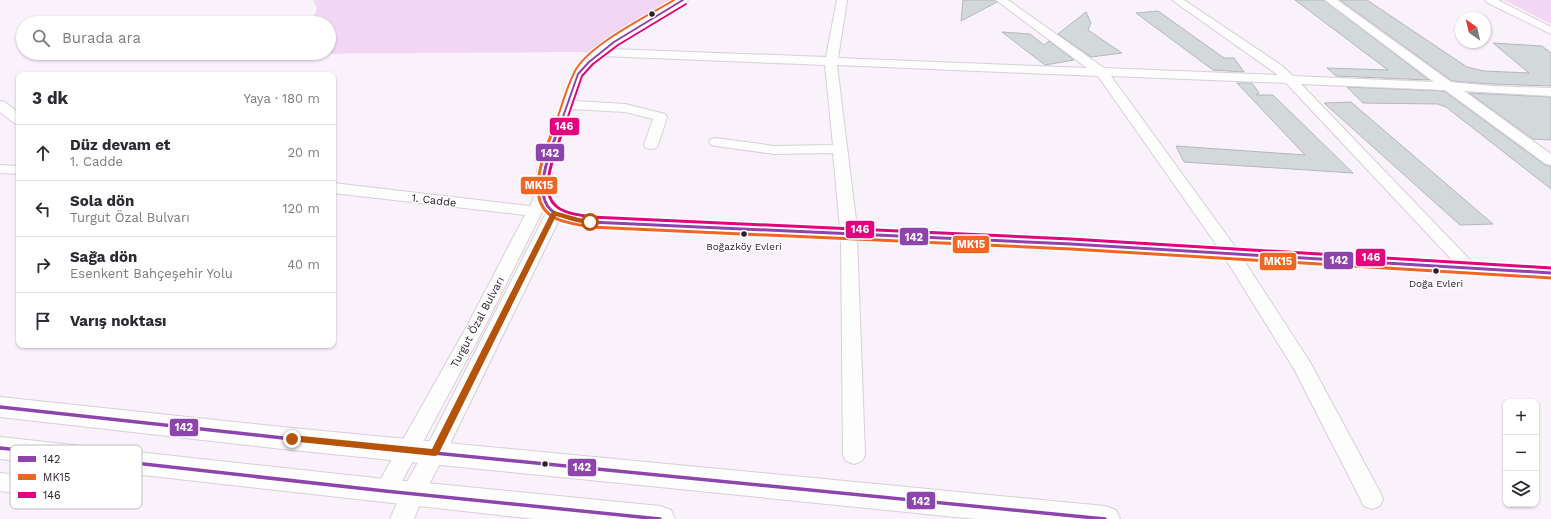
<!DOCTYPE html>
<html lang="tr">
<head>
<meta charset="utf-8">
<style>
	:root { --surface:#fff; --page:#f7f7f7; --text:#2b2b33; --muted:#7c7c81; --line:#e1e1e2 }
	body { margin:0; font-family:"Work Sans",sans-serif; background:var(--page); color:var(--text) }
	.controls { position:absolute; right:12px; bottom:12px; display:grid; overflow:hidden; border-radius:8px; box-shadow:0 1px 3px #0004 }
	.controls button { width:36px; height:36px; display:grid; place-items:center; padding:0; border:0; border-bottom:1px solid var(--line); background:var(--surface); color:var(--text); font:20px sans-serif }
	.compass { position:absolute; left:1455px; top:12px; width:36px; height:36px; border-radius:50%; background:var(--surface); box-shadow:0 1px 3px #0004; rotate:326deg }
	.stop { position:absolute; width:12px; height:12px; margin:-9px; border:3px solid #b45309; border-radius:50%; background:#fff }
	.stop.end { background:#b45309; border-color:#fff; box-shadow:0 1px 4px #0008 }
	.list { margin:0; padding:0; list-style:none }
	h2 { display:flex; justify-content:space-between; align-items:center; height:52px; margin:0; padding:0 16px; font-size:17px }
	h2 small { font-size:13px; font-weight:400; color:var(--muted) }
	.list li { display:grid; grid-template-columns:26px 1fr auto; gap:12px; align-items:center; box-sizing:border-box; height:56px; padding:0 16px; border-top:1px solid var(--line) }
	.list b { display:block; font-size:15px; white-space:nowrap }
	.list p { margin:0; font-size:13px; white-space:nowrap; color:var(--muted) }
	.list em { font-size:13px; font-style:normal; color:var(--muted) }
	.icon { flex:none; width:22px; height:22px; fill:none; stroke:currentColor; stroke-width:2; stroke-linecap:round; stroke-linejoin:round }
	.map { position:relative; flex:none; width:1551px; height:519px; overflow:hidden }
	.search { position:absolute; background:var(--surface); box-shadow:0 1px 3px #0004; left:16px; top:16px; width:320px; height:44px; display:flex; align-items:center; gap:10px; box-sizing:border-box; padding:0 14px; border-radius:22px; color:var(--muted); font-size:15px }
	.panel { position:absolute; background:var(--surface); box-shadow:0 1px 3px #0004; left:16px; top:72px; width:320px; height:276px; border-radius:8px }
	.map>svg:first-child { display:block }
	.green { fill:#f2d7f4 }
	.building { fill:#d3d8db; stroke:#b3b7bb }
	.lines { fill:none; stroke-linecap:round; stroke-linejoin:round }
	.minor-casing { stroke:#d7cfd8; stroke-width:2 }
	.major-casing { stroke:#d7cfd8; stroke-width:2 }
	.minor { fill:#fefdfe; fill-rule:evenodd }
	.major { fill:#fefdfe; fill-rule:evenodd }
	.bus-1-far2-casing { stroke:#fff; stroke-width:4 }
	.bus-1-far1-casing { stroke:#fff; stroke-width:6 }
	.bus-1-casing { stroke:#fff; stroke-width:6 }
	.bus-2-far1-casing { stroke:#fff; stroke-width:4 }
	.bus-2-casing { stroke:#fff; stroke-width:6 }
	.bus-3-far1-casing { stroke:#fff; stroke-width:4 }
	.bus-3-casing { stroke:#fff; stroke-width:6 }
	.bus-1-far2 { stroke:#8e44ad; stroke-width:2 }
	.bus-1-far1 { stroke:#8e44ad; stroke-width:3 }
	.bus-1 { stroke:#8e44ad; stroke-width:3.5 }
	.bus-2-far1 { stroke:#f26522; stroke-width:2 }
	.bus-2 { stroke:#f26522; stroke-width:3 }
	.bus-3-far1 { stroke:#e5007d; stroke-width:2 }
	.bus-3 { stroke:#e5007d; stroke-width:3 }
	.route { fill:#b45309 }
	.bus-dot { fill:#2a212b; stroke:#fff; stroke-width:1.5 }
	.labels { text-anchor:middle; stroke-width:3; stroke-linejoin:round; paint-order:stroke }
	.bus-label { font-size:10px; fill:#2a212b; stroke:#fff }
	.street-label { font-size:11px; fill:#2a212b; stroke:#fff }
	.key { fill:#fff; stroke:#bfbcbf; stroke-width:1 }
	.key-label { font-size:11px; fill:#2a212b }
	.line-badge { stroke:#fff; stroke-width:1.5 }
	.badge-label { font-size:11px; text-anchor:middle; font-weight:bold; fill:#fff }
</style>
</head>
<body>
<div class="map">
<svg width="1551" height="519" viewBox="0 0 1551 519">
	<rect width="100%" height="100%" fill="#faf2fb"/>
	<path class="green" d="M313 0H683L598 52 283 54 329 53V23H309L314 16 317 8Z
		M1504 0H1551V24Z"/>
	<path class="building" d="M963 0H995L997 2 961 21Z
		M1295 0H1324L1429 80 1336 76 1327 68 1388 70Z
		M1340 0H1367L1467 67 1484 71 1529 73 1493 43 1542 46 1551 53V86L1492 84 1452 81Z
		M1158 11 1224 58H1234L1244 72 1213 70 1136 13Z
		M1086 12 1091 23 1088 30 1122 53 1091 57 1058 34Z
		M1002 32 1030 34 1044 45 1049 41 1074 60 1045 65Z
		M1237 83H1252L1259 93 1256 95H1273L1353 173 1184 162 1176 146 1305 155Z
		M1347 87 1444 91 1545 165 1551 166V189L1446 107 1438 104 1363 103Z
		M1469 93 1551 97V140L1533 139Z
		M1351 102 1493 224 1460 225 1324 103Z"/>
	<g class="lines">
		<g class="minor-casing">
			<path id="minor" d="M676 0H688L674 11 611 49 826 57 837 0H847L838 58 1087 68 996 0H1008L1104 68 1278 75 1172 0H1184L1281 65 1293 76 1434 82 1325 0H1337L1451 82 1492 86 1551 88V96L1464 91 1551 154V165L1546 164 1445 90 1301 84 1473 263 1551 267V279L1243 259 1310 362 1380 492 1383 499 1380 506 1372 509 1364 506 1294 369 1225 258 857 238 865 455 862 461 854 464 846 461 843 455 841 238 590 227 559 220 446 452 423 496 414 519H390L404 487 427 446 546 213 543 210 485 326 393 498 385 500 377 498 374 491 467 326 525 215 333 193V183L530 206 536 193 537 170 574 71 594 49ZM602 56 825 65 833 145 774 146 716 138 711 139 709 142 711 145 716 146 774 154 833 153 840 228 590 217C579 215 566 215 558 207 538 190 565 129 572 109L625 112 653 119 644 145 646 148 651 149 656 148 658 145 667 117 665 114 625 104 575 101 584 75ZM837 65 1098 76 1218 247 857 228ZM1111 76 1286 83 1453 261 1236 248Z
				M1485 0H1498L1551 27V34L1486 2Z
				M0 101 5 102 19 113V124L14 123 0 112Z
				M0 165 19 166V174L0 173Z
				M129 453 137 456 140 462C135 471 125 475 115 479 70 499 48 498 0 491V473C29 476 58 481 86 471 101 466 114 458 129 453Z"/>
		</g>
		<g class="major-casing">
			<path id="major" d="M0 397 292 428 1105 506 1116 510 1120 519H976L292 450 0 417Z
				M0 437 385 479 660 506 671 510 675 519H535L0 459Z"/>
		</g>
		<use href="#minor" class="minor"/>
		<use href="#major" class="major"/>
		<g class="bus-1-far2-casing">
			<path id="bus-1-far2" d="M558 131 578 74 589 62 614 42 683 0"/>
		</g>
		<g class="bus-1-far1-casing">
			<path id="bus-1-far1" d="M558 130C551 149 532 193 551 210 560 218 579 219 590 222L1071 244 1551 273"/>
		</g>
		<g class="bus-1-casing">
			<path id="bus-1" d="M0 407 292 439 1105 519
				M0 448 385 491 660 519"/>
		</g>
		<g class="bus-2-far1-casing">
			<path id="bus-2-far1" d="M553 131C560 112 565 91 574 73 586 46 648 16 674 0"/>
		</g>
		<g class="bus-2-casing">
			<path id="bus-2" d="M553 130C545 151 526 196 549 214 560 223 577 224 590 227L1071 249 1551 278"/>
		</g>
		<g class="bus-3-far1-casing">
			<path id="bus-3-far1" d="M563 131 582 76 593 64 618 45 686 4"/>
		</g>
		<g class="bus-3-casing">
			<path id="bus-3" d="M563 130C557 149 537 190 556 206 565 214 580 215 591 217L1071 239 1551 268"/>
		</g>
		<use href="#bus-1-far2" class="bus-1-far2"/>
		<use href="#bus-1-far1" class="bus-1-far1"/>
		<use href="#bus-1" class="bus-1"/>
		<use href="#bus-2-far1" class="bus-2-far1"/>
		<use href="#bus-2" class="bus-2"/>
		<use href="#bus-3-far1" class="bus-3-far1"/>
		<use href="#bus-3" class="bus-3"/>
	</g>
	<path class="route" d="M554 211 593 222C586 227 564 218 556 216L438 455 435 456 289 441V436L292 435 432 449 551 213Z"/>
	<g class="bus-dot">
		<circle cx="652" cy="14" r="3.5"/>
		<circle cx="744" cy="234" r="3.5"/>
		<circle cx="1436" cy="271" r="3.5"/>
		<circle cx="545" cy="464" r="3.5"/>
	</g>
	<g class="labels">
		<g class="bus-label">
			<text x="744" y="250">Boğazköy Evleri</text>
			<text x="1436" y="287">Doğa Evleri</text>
		</g>
		<g class="street-label">
			<text transform="translate(434 200) rotate(7)" y="4">1. Cadde</text>
			<text transform="translate(477 322) rotate(-62)" y="4">Turgut Özal Bulvarı</text>
		</g>
	</g>
	<rect x="10" y="445" width="132" height="64" rx="6" class="key"/>
	<rect x="18" y="456" width="18" height="6" fill="#8e44ad"/>
	<rect x="18" y="474" width="18" height="6" fill="#f26522"/>
	<rect x="18" y="492" width="18" height="6" fill="#e5007d"/>
	<g class="key-label">
		<text x="43" y="463">142</text>
		<text x="43" y="481">MK15</text>
		<text x="43" y="499">146</text>
	</g>
	<g class="line-badge">
		<rect x="549" y="117" width="31" height="19" rx="4" fill="#e5007d"/>
		<rect x="535" y="143" width="30" height="19" rx="4" fill="#8e44ad"/>
		<rect x="520" y="176" width="38" height="19" rx="4" fill="#f26522"/>
		<rect x="845" y="220" width="30" height="19" rx="4" fill="#e5007d"/>
		<rect x="899" y="227" width="30" height="19" rx="4" fill="#8e44ad"/>
		<rect x="952" y="235" width="38" height="19" rx="4" fill="#f26522"/>
		<rect x="1355" y="248" width="31" height="19" rx="4" fill="#e5007d"/>
		<rect x="1323" y="251" width="31" height="19" rx="4" fill="#8e44ad"/>
		<rect x="1259" y="252" width="38" height="19" rx="4" fill="#f26522"/>
		<rect x="169" y="418" width="30" height="19" rx="4" fill="#8e44ad"/>
		<rect x="567" y="458" width="30" height="19" rx="4" fill="#8e44ad"/>
		<rect x="906" y="491" width="30" height="19" rx="4" fill="#8e44ad"/>
	</g>
	<g class="badge-label">
		<text x="564" y="130">146</text>
		<text x="550" y="157">142</text>
		<text x="539" y="189">MK15</text>
		<text x="860" y="233">146</text>
		<text x="914" y="241">142</text>
		<text x="971" y="248">MK15</text>
		<text x="1371" y="261">146</text>
		<text x="1339" y="264">142</text>
		<text x="1278" y="265">MK15</text>
		<text x="184" y="431">142</text>
		<text x="582" y="471">142</text>
		<text x="921" y="505">142</text>
	</g>
</svg>
<div class="controls">
<button>+</button>
<button>−</button>
<button><svg class="icon" aria-label="layers" viewBox="0 0 24 24"><path d="M12 4l9 5-9 5-9-5zM3 14l9 5 9-5"/></svg></button>
</div>
<svg class="compass" viewBox="-18 -18 36 36"><path d="M0-13l5 13h-10z" fill="#e53935"/><path d="M0 13l5-13h-10z" fill="#7c7c81"/></svg>
<div class="stop" style="left:590px;top:222px"></div>
<div class="stop end" style="left:292px;top:439px"></div>
<div class="search"><svg class="icon" aria-label="search" viewBox="0 0 24 24"><circle cx="10" cy="10" r="6"/><path d="M15 15l6 6"/></svg>Burada ara</div>
<section class="panel">
<h2>3 dk<small>Yaya · 180 m</small></h2>
<ul class="list">
<li><svg class="icon" aria-label="ahead" viewBox="0 0 24 24"><path d="M12 20V5M6 11l6-6 6 6"/></svg><div><b>Düz devam et</b><p>1. Cadde</p></div><em>20 m</em></li>
<li><svg class="icon" aria-label="left" viewBox="0 0 24 24"><path d="M17 20v-9H6M10 6l-5 5 5 5"/></svg><div><b>Sola dön</b><p>Turgut Özal Bulvarı</p></div><em>120 m</em></li>
<li><svg class="icon" aria-label="right" viewBox="0 0 24 24"><path d="M7 20v-9h11M14 6l5 5-5 5"/></svg><div><b>Sağa dön</b><p>Esenkent Bahçeşehir Yolu</p></div><em>40 m</em></li>
<li><svg class="icon" aria-label="arrive" viewBox="0 0 24 24"><path d="M6 21V4h12l-3 4 3 4H6"/></svg><div><b>Varış noktası</b></div></li>
</ul>
</section>
</div>
</body>
</html>
